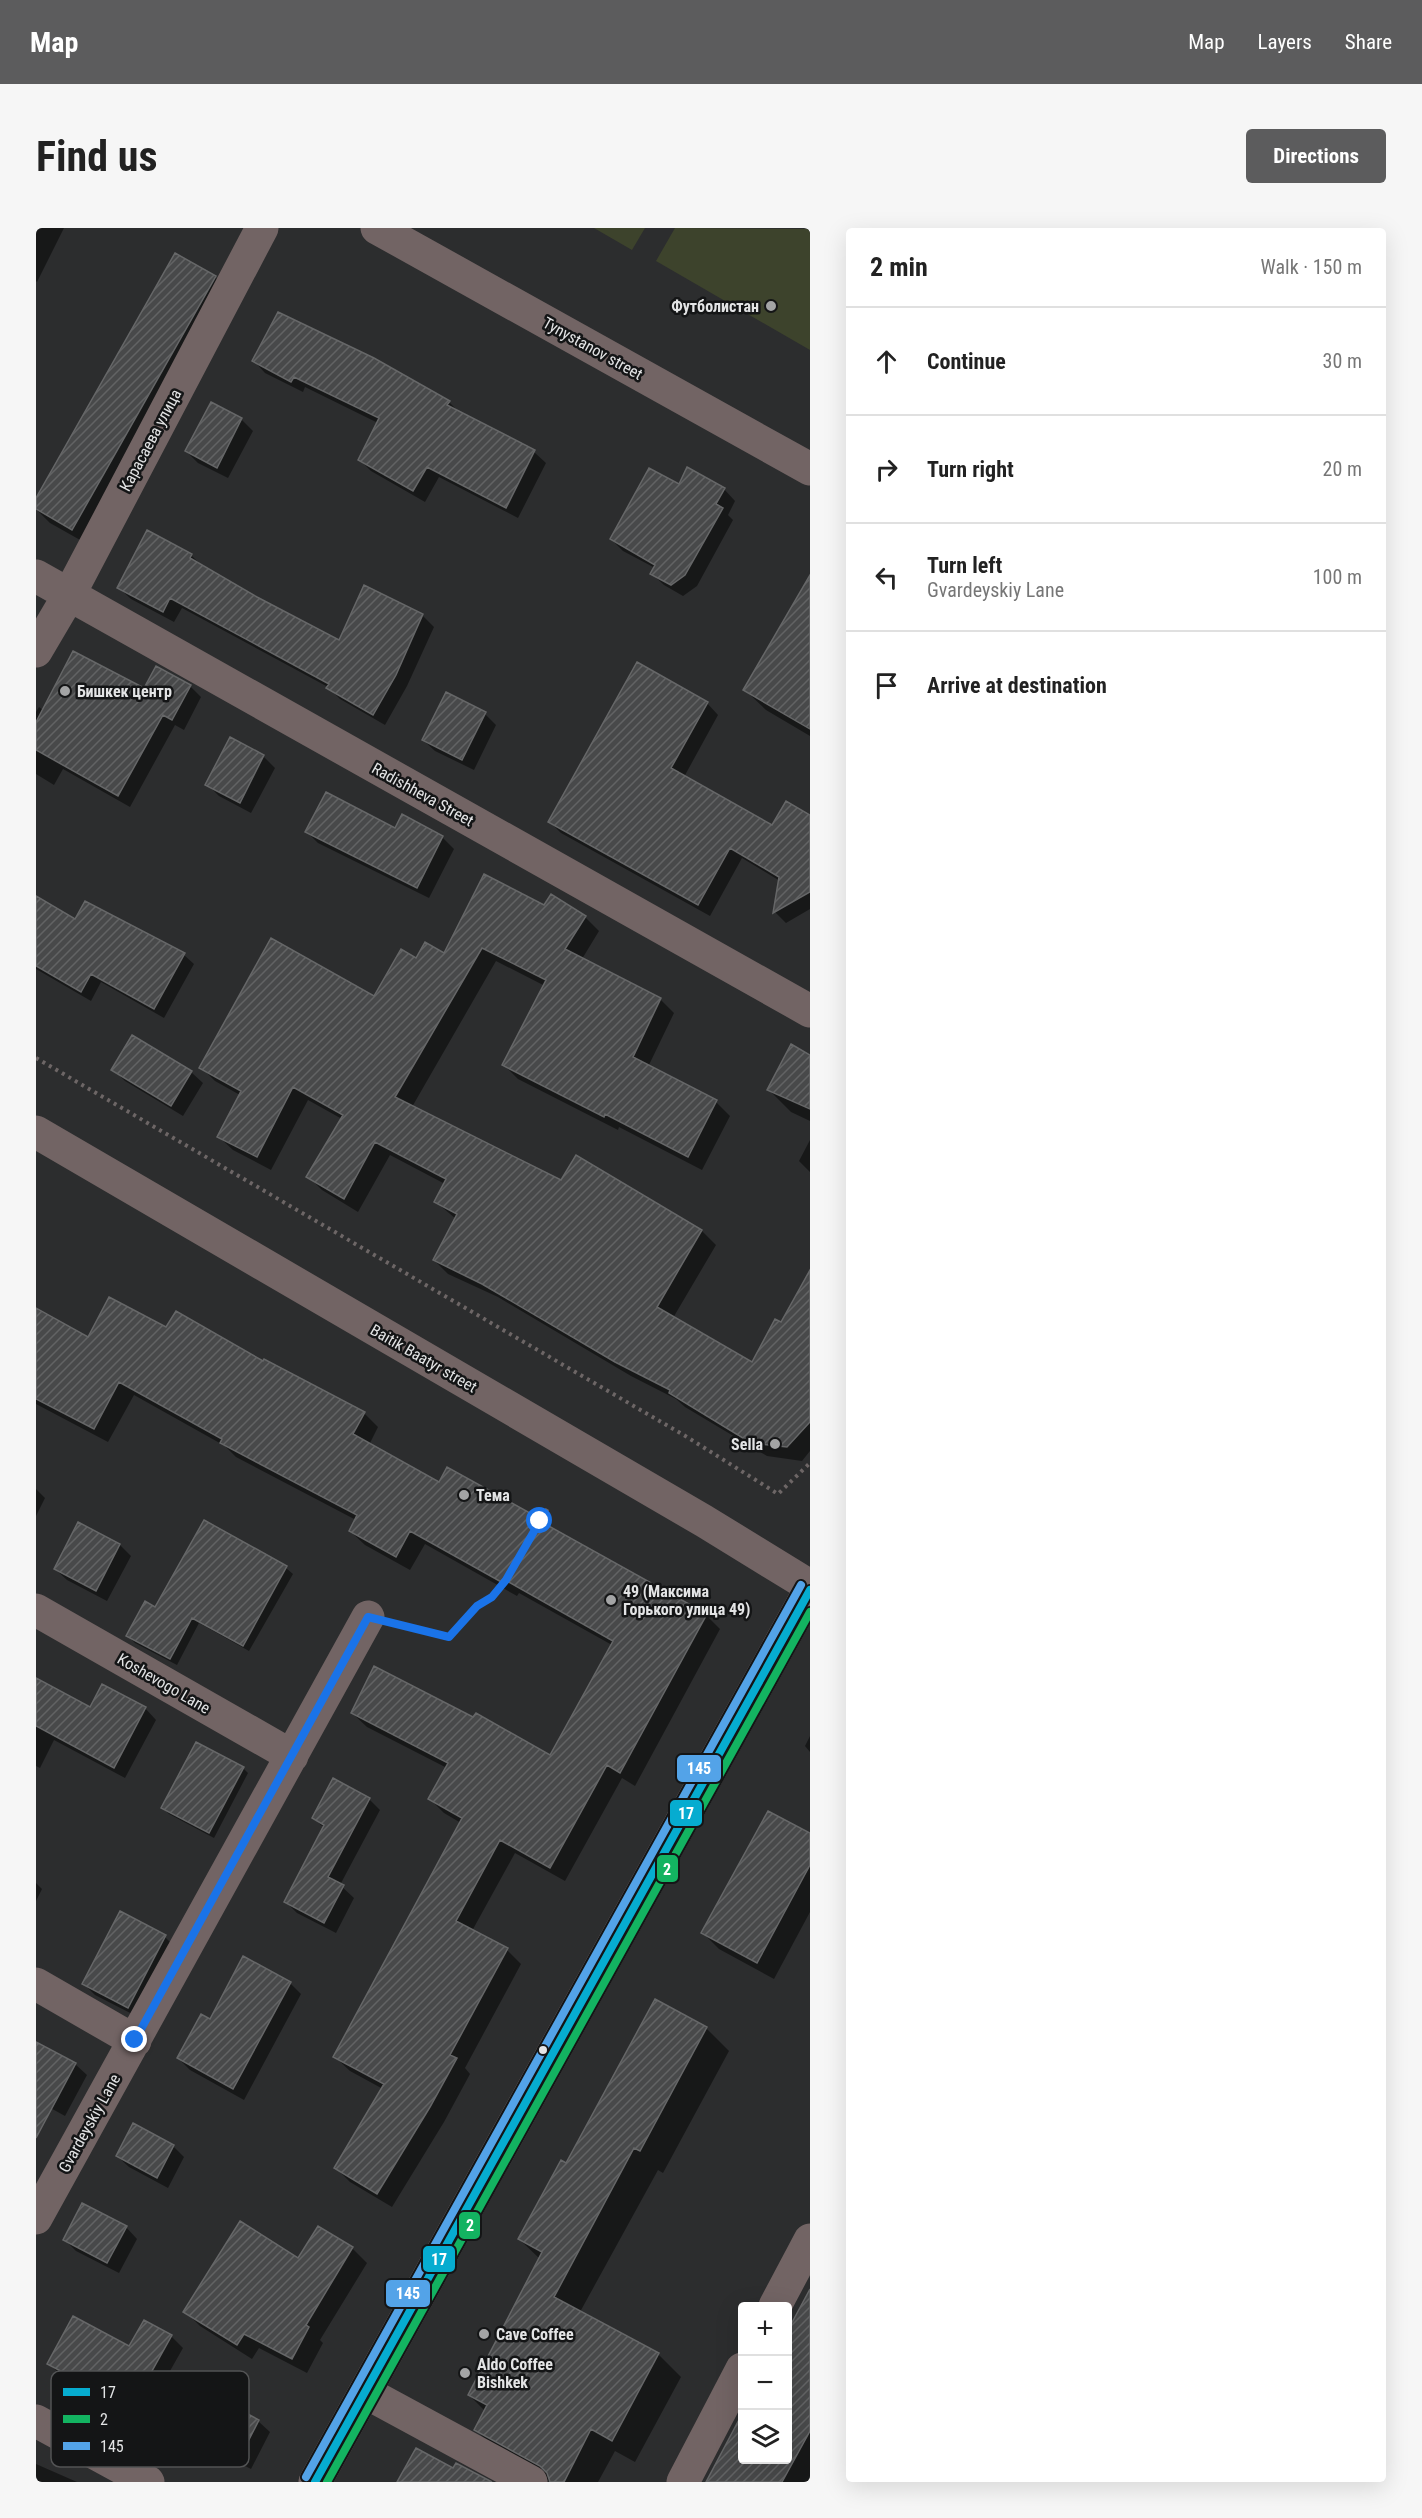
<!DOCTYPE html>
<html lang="en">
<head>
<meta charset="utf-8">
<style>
	:root { --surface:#fff; --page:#f6f6f6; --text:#222; --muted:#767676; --line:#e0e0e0; --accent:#5c5c5d }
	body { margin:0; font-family:"Roboto Condensed",sans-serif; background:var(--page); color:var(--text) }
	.controls { position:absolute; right:18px; bottom:18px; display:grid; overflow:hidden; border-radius:6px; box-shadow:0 6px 24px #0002 }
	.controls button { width:54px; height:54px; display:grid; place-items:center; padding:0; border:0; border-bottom:2px solid var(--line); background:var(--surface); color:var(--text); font:30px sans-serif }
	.stop { position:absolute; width:18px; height:18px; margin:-14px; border:4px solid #1a73e8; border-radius:50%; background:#fff }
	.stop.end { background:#1a73e8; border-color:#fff; box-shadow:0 2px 6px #0008 }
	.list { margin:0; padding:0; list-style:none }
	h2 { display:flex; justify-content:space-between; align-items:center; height:78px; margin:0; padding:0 24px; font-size:26px }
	h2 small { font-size:20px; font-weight:400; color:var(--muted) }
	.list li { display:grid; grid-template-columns:39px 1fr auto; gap:18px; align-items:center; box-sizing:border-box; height:108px; padding:0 24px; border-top:2px solid var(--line) }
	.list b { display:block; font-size:22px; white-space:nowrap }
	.list p { margin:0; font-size:20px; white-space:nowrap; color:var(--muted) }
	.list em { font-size:20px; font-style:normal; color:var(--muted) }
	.icon { flex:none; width:33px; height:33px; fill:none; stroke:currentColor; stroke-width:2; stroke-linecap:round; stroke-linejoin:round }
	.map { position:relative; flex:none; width:774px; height:2254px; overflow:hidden; border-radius:6px }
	header { display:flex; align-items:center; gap:36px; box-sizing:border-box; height:84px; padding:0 30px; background:var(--accent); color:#fff }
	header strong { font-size:28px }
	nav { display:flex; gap:33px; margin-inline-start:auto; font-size:21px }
	.intro { display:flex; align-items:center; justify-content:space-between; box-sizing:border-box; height:144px; padding:0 36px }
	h1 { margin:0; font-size:42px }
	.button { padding:15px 27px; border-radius:6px; background:var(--accent); color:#fff; font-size:21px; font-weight:700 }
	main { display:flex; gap:36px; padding:0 36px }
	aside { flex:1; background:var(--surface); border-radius:6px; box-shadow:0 6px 24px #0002 }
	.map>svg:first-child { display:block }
	.park { fill:#3d432c }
	.shadow { fill:#0007 }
	.building { fill:url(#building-hatch); stroke:#666768; stroke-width:1.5 }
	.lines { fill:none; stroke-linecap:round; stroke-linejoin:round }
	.path { stroke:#6d6666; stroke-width:4; stroke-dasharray:3 4.5; stroke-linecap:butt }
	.minor { stroke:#726464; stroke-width:33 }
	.major { stroke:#726464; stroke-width:33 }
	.bus-1-casing { stroke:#141516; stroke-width:12 }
	.bus-2-casing { stroke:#141516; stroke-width:12 }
	.bus-3-casing { stroke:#141516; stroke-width:12 }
	.bus-1 { stroke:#06acd0; stroke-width:8 }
	.bus-2 { stroke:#13b361; stroke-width:8 }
	.bus-3 { stroke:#53a3e8; stroke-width:8 }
	.route { stroke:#1a73e8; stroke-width:8 }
	.poi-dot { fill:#a3a4a5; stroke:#141516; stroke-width:2 }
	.bus-dot { fill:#e3e4e5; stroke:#141516; stroke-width:2 }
	.labels { text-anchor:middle; stroke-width:5; stroke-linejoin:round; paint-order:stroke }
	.poi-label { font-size:16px; font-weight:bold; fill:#e3e4e5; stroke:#141516; text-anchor:start }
	.street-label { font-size:16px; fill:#e3e4e5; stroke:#141516 }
	.key { fill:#141516; stroke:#525354; stroke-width:1.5 }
	.key-label { font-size:16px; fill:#e3e4e5 }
	.line-badge { stroke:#141516; stroke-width:2 }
	.badge-label { font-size:16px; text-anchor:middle; font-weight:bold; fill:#fff }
</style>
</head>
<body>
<header>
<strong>Map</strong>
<nav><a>Map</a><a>Layers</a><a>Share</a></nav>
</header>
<div class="intro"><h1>Find us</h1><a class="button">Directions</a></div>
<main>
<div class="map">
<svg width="774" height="2254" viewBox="0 0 774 2254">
	<defs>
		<pattern id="building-hatch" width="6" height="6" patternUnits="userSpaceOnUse" patternTransform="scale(1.5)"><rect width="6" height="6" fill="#48494a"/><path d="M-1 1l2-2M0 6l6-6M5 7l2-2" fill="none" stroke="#626364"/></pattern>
	</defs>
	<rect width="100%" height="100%" fill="#2c2d2e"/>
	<path class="park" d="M558 0H609L596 22Z
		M639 0 774 1V122L620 33Z"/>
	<path class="shadow" d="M0 0H28L1 54 0 53Z
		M179 49 195 65 53 317 14 295 0 281V273Z
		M218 133 413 174 424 185 498 224 510 235 482 290 403 249 389 274 335 243 324 232 342 195 269 159 267 164 229 145Z
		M205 191 217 203 192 250 162 235 150 223Z
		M643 258 688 261 699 273 692 287 697 292 661 358 647 368 628 357 616 346 619 340 587 323 575 311Z
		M155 327 167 339 220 370 304 414 386 387 398 399 371 458 349 497 304 471 292 459 146 380 138 394 95 371 83 360Z
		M774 350V508L730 482 709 462Z
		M154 458 165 469 148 502 139 497 94 579 27 541 18 557 0 546V484L3 479 8 483 109 462Z
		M671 475 682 487 648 549 737 599 774 588V681L750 695 739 684 744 653 706 630 674 688 525 605 514 594Z
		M449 486 460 497 438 542 399 523 387 512Z
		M227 528 239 540 215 585 183 568 171 556Z
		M366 589 407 610 418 621 393 670 282 615 271 604 359 602Z
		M0 670 40 693 148 727 158 736 128 790 65 754 55 773 0 741Z
		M509 679 549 689 563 703 546 731 624 771 638 785 612 839 680 874 694 888 666 942 583 899 582 902 482 851 468 837 509 758 460 733 376 879 526 954 540 929 666 1003 680 1017 637 1090 717 1136 774 1053V1223L766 1233 731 1228 649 1179 640 1171 595 1148 462 1069 412 1046 398 1032 420 991 400 974 409 956 354 927 322 984 286 962 272 948 306 891 272 872 235 942 197 922 183 909 204 867 179 853 165 839 339 770 380 732 409 727Z
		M774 829V893L755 884 732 861Z
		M77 841 155 844 167 855 147 888 89 853Z
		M774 912V944L763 933Z
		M0 1081 53 1111 131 1101 228 1135 328 1185 342 1199 333 1217 404 1256 502 1291 509 1298 670 1387 684 1401 599 1558 586 1550 529 1653 479 1625 436 1703 471 1722 485 1736 429 1840 434 1846 408 1894 356 1979 314 1954 300 1940 347 1861 314 1843 299 1829 425 1595 408 1585 394 1571 411 1540 331 1499 316 1485 515 1529 576 1417 483 1365 481 1368 389 1316 374 1342 329 1317 314 1303 320 1292 200 1229 189 1218 98 1167 72 1214 0 1176Z
		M0 1261 9 1270 0 1288Z
		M84 1317 95 1328 71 1373 31 1352 19 1341Z
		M250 1340 257 1346 213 1423 163 1395 141 1437 99 1415 92 1408 120 1381Z
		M0 1452 55 1481 109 1480 120 1492 89 1550 18 1512 4 1540 0 1538Z
		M774 1508V1524L769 1518Z
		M207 1540 212 1545 178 1610 133 1586 127 1580Z
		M333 1571 344 1582 304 1657 318 1670 300 1705 261 1685 250 1674 288 1600 278 1590Z
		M774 1607V1684L738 1751 683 1721 667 1705Z
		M0 1655 6 1661 0 1673Z
		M129 1709 140 1720 104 1790 59 1767 47 1755Z
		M254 1755 265 1766 208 1872 154 1842 142 1830 175 1793Z
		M670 1800 693 1823 627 1945 622 1942 544 2084 622 2126 645 2149 599 2234 579 2223 562 2254H515L462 2224 439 2201 449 2183 433 2167 504 2031 483 2011 531 1937Z
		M0 1816 39 1836 51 1847 29 1888 0 1872Z
		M137 1918 148 1929 132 1960 93 1939 81 1928Z
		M90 1999 101 2011 83 2045 40 2023 29 2012Z
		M316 2020 331 2035 284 2112 287 2115 271 2145 223 2120 216 2131 164 2098 149 2083 263 2032Z
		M774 2064V2254H671L706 2189V2232H752V2105Z
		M109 2094 135 2108 147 2120 104 2196 77 2182 66 2169 25 2147 13 2136 94 2120Z
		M222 2193 234 2204 215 2241 162 2214 151 2202Z
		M0 2236 41 2254H0Z"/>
	<path class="building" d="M139 25 180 48 36 302 0 281V270Z
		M242 84 338 130 414 173 411 177 499 222 470 280 391 239 377 263 322 232 343 190 258 149 255 154 216 133Z
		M175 174 206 190 181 240 149 223Z
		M651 239 689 260 680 276 687 280 649 347 635 357 614 346 619 337 574 311 613 240 643 256Z
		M111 302 156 326 154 330 221 369 303 412 328 357 387 386 360 447 337 487 290 460 293 456 134 370 127 384 81 360Z
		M774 347V501L707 462Z
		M37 423 108 460 120 438 155 457 136 492 127 487 82 568 0 522V494Z
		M601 434 672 474 635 540 736 597 750 573 774 587V664L737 685 743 649 694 620 662 677 512 594Z
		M410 464 450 484 426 532 386 512Z
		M194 509 228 527 204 575 169 557Z
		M290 564 359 600 366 586 407 608 381 660 269 604Z
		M448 646 508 677 515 666 550 688 529 721 625 770 597 829 681 872 652 929 569 886 568 889 466 837 510 752 446 720 359 869 525 952 540 927 666 1002 621 1079 716 1134 739 1091 745 1094 774 1042V1194L751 1219 715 1215 633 1165 634 1162 579 1134 446 1056 397 1032 421 986 398 974 410 951 339 914 308 971 270 949 307 887 257 859 221 929 181 909 205 863 163 840 235 710 338 768 365 721 380 730 389 714 408 725Z
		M0 668 39 691 49 673 149 725 118 781 55 746 45 764 0 738Z
		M96 807 156 843 135 878 75 842Z
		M755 816 774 827V881L731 862Z
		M73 1069 130 1099 140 1083 227 1133 228 1131 329 1184 317 1206 403 1254 411 1239 503 1290 502 1292 671 1386 584 1545 571 1537 514 1640 464 1612 420 1693 472 1720 414 1827 421 1830 394 1879 341 1966 298 1940 348 1856 297 1829 426 1590 392 1571 412 1535 315 1485 338 1438 437 1489 440 1485 514 1527 577 1413 469 1352 467 1355 374 1303 360 1329 313 1303 321 1287 184 1215 186 1211 83 1154 58 1201 0 1171V1080L52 1109Z
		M168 1292 251 1338 207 1418 156 1390 134 1431 90 1408 109 1373 119 1379Z
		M42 1294 84 1316 60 1363 18 1341Z
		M0 1450 54 1479 66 1456 110 1479 78 1540 0 1498Z
		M160 1514 208 1539 173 1605 125 1580Z
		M297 1550 334 1570 292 1649 308 1657 288 1695 248 1674 288 1597 276 1590Z
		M732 1583 774 1605V1637L721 1735 665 1705Z
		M84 1683 130 1707 92 1780 46 1756Z
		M207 1728 255 1754 197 1861 141 1830 165 1786 174 1791Z
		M619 1771 671 1799 604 1923 598 1920 518 2069 623 2125 576 2213 555 2201 528 2254H514L511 2245 504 2238 438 2202 451 2177 432 2167 506 2024 482 2011 525 1932 530 1935Z
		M0 1814 40 1835 0 1910Z
		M97 1895 138 1917 121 1950 80 1928Z
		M46 1975 91 1998 71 2035 27 2012Z
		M204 1993 262 2030 282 1998 317 2019 270 2097 273 2099 256 2131 208 2106 201 2117 147 2084Z
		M774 2061V2203L746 2254H670L706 2186V2232H752V2102Z
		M37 2088 93 2118 108 2092 136 2107 92 2186 64 2170 67 2165 11 2136Z
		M169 2163 223 2192 203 2231 149 2202Z
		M380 2220 417 2240 420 2235 456 2254H361Z"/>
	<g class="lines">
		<path class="path" d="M0 830 651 1209 742 1266 774 1235
			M365 1397 413 1409 441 1378 456 1369 470 1352 513 1278"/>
		<path class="minor" d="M341 0 774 241
			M0 348 774 783
			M0 423 33 367 226 0
			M0 1382 256 1528
			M0 1756 99 1813
			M0 1990 332 1389
			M739 2078 774 2012
			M329 2164 495 2254
			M0 2193 112 2254
			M647 2254 706 2141"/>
		<path class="major" d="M0 904 668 1293 774 1358
			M279 2254 774 1362"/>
		<g class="bus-1-casing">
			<path id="bus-1" d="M279 2254 774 1362"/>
		</g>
		<g class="bus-2-casing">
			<path id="bus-2" d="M291 2254 774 1384"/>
		</g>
		<g class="bus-3-casing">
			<path id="bus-3" d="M270 2249 765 1357"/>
		</g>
		<use href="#bus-1" class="bus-1"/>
		<use href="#bus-2" class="bus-2"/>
		<use href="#bus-3" class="bus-3"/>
	</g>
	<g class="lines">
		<path class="route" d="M99 1812 332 1389 413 1409 441 1378 456 1369 470 1352 504 1293"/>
	</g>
	<g class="poi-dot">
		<circle cx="735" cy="78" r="6"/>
		<circle cx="29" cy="463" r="6"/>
		<circle cx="739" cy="1216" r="6"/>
		<circle cx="428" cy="1267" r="6"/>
		<circle cx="575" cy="1372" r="6"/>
		<circle cx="448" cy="2106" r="6"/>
		<circle cx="429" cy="2145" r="6"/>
	</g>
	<circle class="bus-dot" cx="507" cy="1822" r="5"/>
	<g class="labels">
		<g class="poi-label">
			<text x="723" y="84" text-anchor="end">Футболистан</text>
			<text x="41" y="469">Бишкек центр</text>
			<text x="727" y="1222" text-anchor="end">Sella</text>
			<text x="440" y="1273">Тема</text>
			<text x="587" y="1369">49 (Максима<tspan x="587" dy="18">Горького улица 49)</tspan></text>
			<text x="460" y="2112">Cave Coffee</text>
			<text x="441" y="2142">Aldo Coffee<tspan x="441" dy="18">Bishkek</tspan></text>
		</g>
		<g class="street-label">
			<text transform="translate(557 120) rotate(29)" y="6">Tynystanov street</text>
			<text transform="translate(114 212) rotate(-62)" y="6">Карасаева улица</text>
			<text transform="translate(387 566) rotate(29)" y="6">Radishheva Street</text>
			<text transform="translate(388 1130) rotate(30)" y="6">Baitik Baatyr street</text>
			<text transform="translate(128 1455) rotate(30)" y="6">Koshevogo Lane</text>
			<text transform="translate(53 1895) rotate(-61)" y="6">Gvardeyskiy Lane</text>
		</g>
	</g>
	<rect x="15" y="2143" width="198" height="96" rx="9" class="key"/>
	<rect x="27" y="2160" width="27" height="8" fill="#06acd0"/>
	<rect x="27" y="2187" width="27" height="8" fill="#13b361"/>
	<rect x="27" y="2214" width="27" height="8" fill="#53a3e8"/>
	<g class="key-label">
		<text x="64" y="2170">17</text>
		<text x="64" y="2197">2</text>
		<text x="64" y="2224">145</text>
	</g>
	<g class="line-badge">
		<rect x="640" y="1526" width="46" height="29" rx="6" fill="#53a3e8"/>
		<rect x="633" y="1571" width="34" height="28" rx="6" fill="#06acd0"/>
		<rect x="620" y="1626" width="23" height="29" rx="6" fill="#13b361"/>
		<rect x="422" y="1983" width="23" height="29" rx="6" fill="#13b361"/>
		<rect x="386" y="2017" width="34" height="28" rx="6" fill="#06acd0"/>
		<rect x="349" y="2051" width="46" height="29" rx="6" fill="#53a3e8"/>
	</g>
	<g class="badge-label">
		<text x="663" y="1546">145</text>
		<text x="650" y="1591">17</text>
		<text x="631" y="1647">2</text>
		<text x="434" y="2003">2</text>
		<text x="403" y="2037">17</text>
		<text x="372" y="2071">145</text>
	</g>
</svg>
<div class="controls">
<button>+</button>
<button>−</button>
<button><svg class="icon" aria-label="layers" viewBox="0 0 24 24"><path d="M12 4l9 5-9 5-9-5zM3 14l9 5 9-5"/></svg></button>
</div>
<div class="stop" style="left:504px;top:1293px"></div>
<div class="stop end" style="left:99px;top:1812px"></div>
</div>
<aside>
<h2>2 min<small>Walk · 150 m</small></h2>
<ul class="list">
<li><svg class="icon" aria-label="ahead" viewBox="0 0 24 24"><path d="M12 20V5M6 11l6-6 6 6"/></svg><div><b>Continue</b></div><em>30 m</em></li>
<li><svg class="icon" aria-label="right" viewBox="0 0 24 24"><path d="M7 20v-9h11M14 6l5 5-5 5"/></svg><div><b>Turn right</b></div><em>20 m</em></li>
<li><svg class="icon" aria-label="left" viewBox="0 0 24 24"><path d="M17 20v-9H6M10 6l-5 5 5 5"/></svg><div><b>Turn left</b><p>Gvardeyskiy Lane</p></div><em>100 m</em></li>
<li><svg class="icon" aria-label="arrive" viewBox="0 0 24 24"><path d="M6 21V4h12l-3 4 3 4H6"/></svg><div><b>Arrive at destination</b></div></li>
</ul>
</aside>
</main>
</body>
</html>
